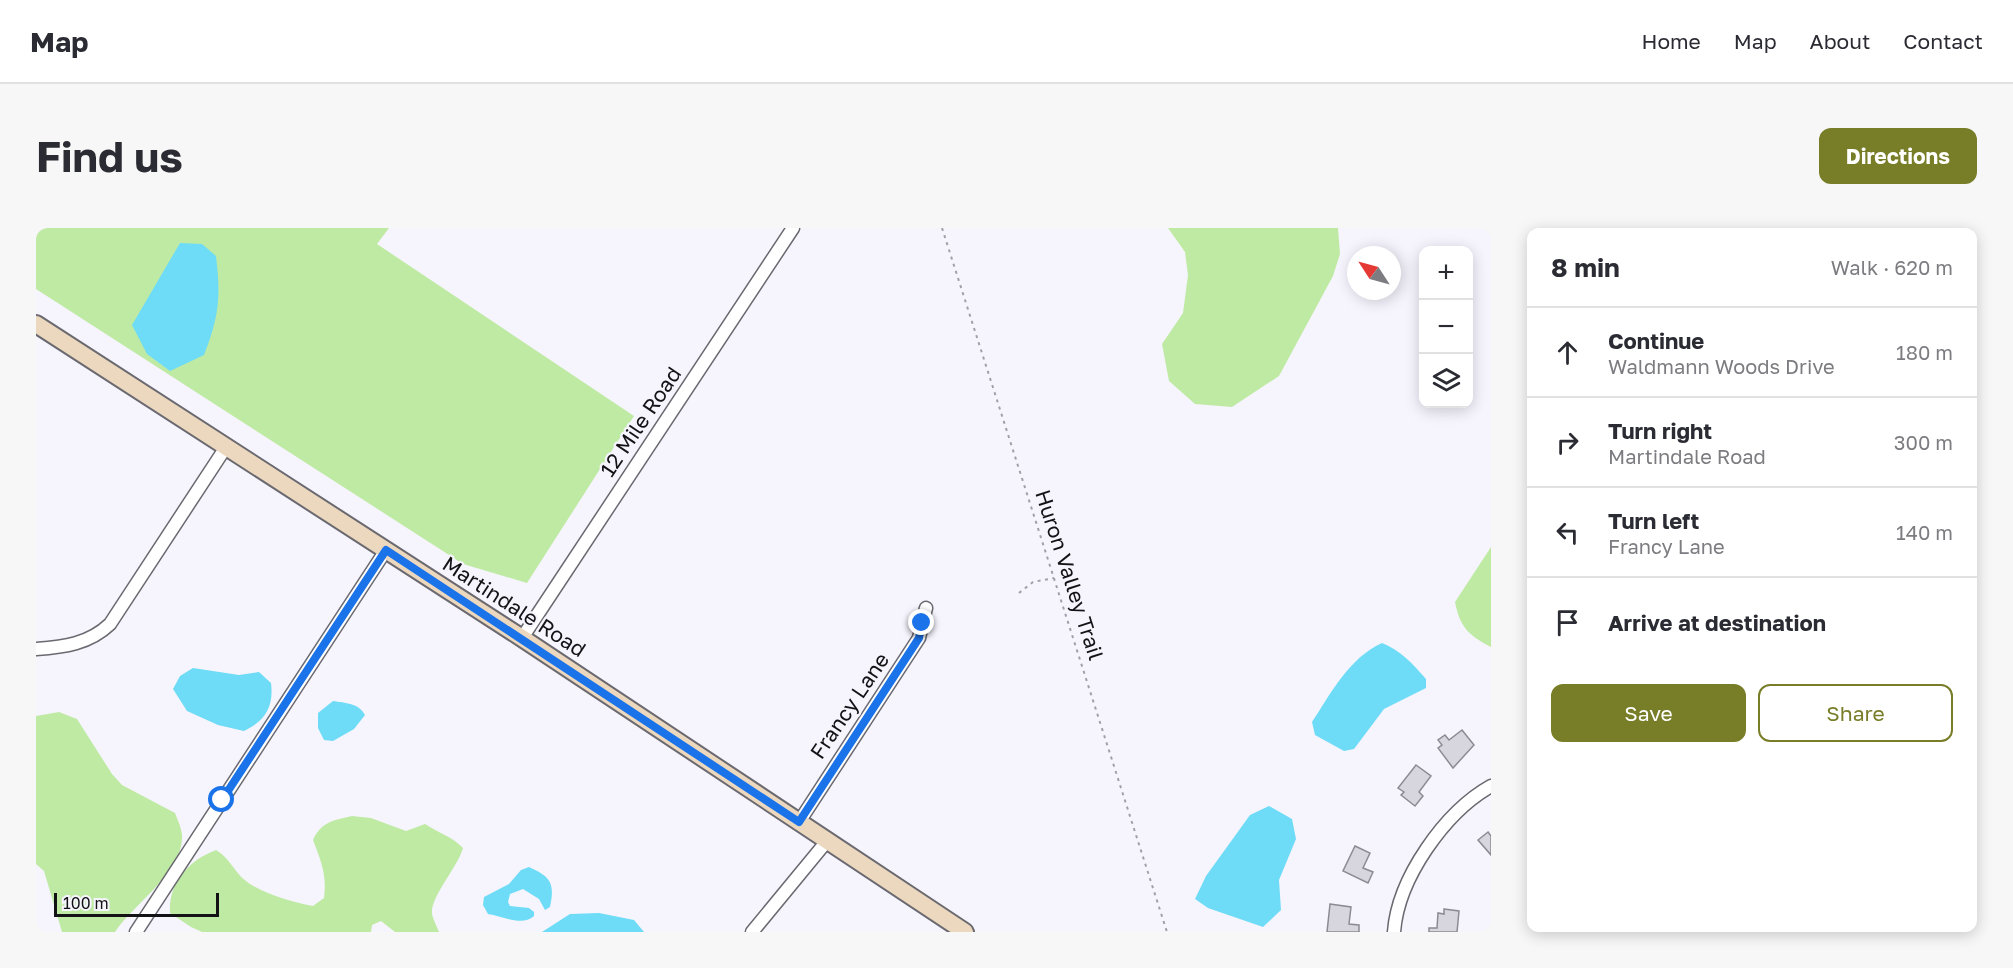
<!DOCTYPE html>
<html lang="en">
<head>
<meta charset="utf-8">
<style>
	:root { --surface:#fff; --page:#f7f7f7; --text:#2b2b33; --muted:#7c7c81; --line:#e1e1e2; --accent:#787d27 }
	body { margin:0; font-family:"Golos Text",sans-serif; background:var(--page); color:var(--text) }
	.controls { position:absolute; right:18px; top:18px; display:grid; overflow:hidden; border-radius:12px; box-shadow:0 3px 15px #0003 }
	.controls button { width:54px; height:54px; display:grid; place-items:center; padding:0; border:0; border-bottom:2px solid var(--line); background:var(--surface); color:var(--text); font:30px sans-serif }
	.compass { position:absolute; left:1311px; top:18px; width:54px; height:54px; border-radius:50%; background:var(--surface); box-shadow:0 3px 15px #0003; rotate:306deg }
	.scale { position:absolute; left:18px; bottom:15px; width:165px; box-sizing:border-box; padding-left:6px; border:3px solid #131215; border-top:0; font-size:16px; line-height:21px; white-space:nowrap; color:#131215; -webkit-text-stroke:4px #f6f4fd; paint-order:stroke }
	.stop { position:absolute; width:18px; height:18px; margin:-14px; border:4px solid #1a73e8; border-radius:50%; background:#fff }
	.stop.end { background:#1a73e8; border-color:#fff; box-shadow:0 2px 6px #0008 }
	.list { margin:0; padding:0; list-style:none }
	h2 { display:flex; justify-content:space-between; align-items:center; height:78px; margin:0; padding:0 24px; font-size:26px }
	h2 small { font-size:20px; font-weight:400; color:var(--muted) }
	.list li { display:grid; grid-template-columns:39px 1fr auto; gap:18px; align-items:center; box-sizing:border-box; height:90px; padding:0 24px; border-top:2px solid var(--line) }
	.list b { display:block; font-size:22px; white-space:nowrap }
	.list p { margin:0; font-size:20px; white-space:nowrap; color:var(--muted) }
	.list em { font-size:20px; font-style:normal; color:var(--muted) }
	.actions { display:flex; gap:12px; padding:18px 24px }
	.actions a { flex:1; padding:14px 0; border:2px solid var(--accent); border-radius:12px; text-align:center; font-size:21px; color:var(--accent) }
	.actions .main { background:var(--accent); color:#fff }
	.icon { flex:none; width:33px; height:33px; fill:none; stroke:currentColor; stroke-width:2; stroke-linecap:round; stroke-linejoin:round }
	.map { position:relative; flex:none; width:1455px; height:704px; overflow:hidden; border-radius:12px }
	header { display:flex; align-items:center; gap:36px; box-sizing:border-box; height:84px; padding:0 30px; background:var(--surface); border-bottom:2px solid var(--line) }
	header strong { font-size:28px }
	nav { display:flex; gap:33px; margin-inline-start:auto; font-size:21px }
	.intro { display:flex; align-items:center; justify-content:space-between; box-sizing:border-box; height:144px; padding:0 36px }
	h1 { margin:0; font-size:42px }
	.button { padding:15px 27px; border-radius:12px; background:var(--accent); color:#fff; font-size:21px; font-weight:700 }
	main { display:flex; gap:36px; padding:0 36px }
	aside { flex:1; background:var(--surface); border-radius:12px; box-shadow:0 3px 15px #0003 }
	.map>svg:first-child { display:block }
	.green { fill:#bfeaa4 }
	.water { fill:#6edcf7 }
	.building { fill:#d7d5dd; stroke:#8c8b93; stroke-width:1.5 }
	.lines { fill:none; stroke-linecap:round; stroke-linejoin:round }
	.street-casing { stroke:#6a6970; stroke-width:15 }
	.secondary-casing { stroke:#6a6970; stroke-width:20 }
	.path { stroke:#a2a0a7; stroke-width:2; stroke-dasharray:3 4.5; stroke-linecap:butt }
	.street { stroke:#fff; stroke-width:12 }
	.secondary { stroke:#ebd8be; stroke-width:16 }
	.route { stroke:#1a73e8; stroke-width:8 }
	.labels { text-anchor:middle; stroke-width:4.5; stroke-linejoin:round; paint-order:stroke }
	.street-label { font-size:21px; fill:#131215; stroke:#f6f4fd }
</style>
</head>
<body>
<header>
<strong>Map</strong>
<nav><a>Home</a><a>Map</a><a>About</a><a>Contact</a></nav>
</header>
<div class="intro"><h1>Find us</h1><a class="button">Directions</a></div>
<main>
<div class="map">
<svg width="1455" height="704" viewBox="0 0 1455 704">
	<rect width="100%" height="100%" fill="#f6f4fd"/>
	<path class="green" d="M0 0H353L341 16 598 188 491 355 427 336 0 61Z
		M1132 0H1302L1304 26 1297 48 1243 148 1196 179 1159 176 1133 153 1126 116 1147 85 1152 47 1149 24Z
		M1455 319V419C1432 407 1424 399 1419 374Z
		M23 484 41 491 76 546 86 557 139 585C142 593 147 603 146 611 145 645 95 679 79 704H26L8 643 0 636V488Z
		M316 588 335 590 370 603 389 596C402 605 416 608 427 620 422 639 394 669 396 686 397 691 401 699 403 704H359L345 693 336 697 335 704H166L155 699 134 685C132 655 153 632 180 622 194 630 198 644 210 653 225 665 258 675 277 678L288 670C291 647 285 633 277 612 285 594 298 592 316 588Z"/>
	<path class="water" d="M144 15 166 16 180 28C185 70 183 88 168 127L134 143 111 126 96 97Z
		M1346 415C1364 422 1377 436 1390 451V460L1348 481 1318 521 1308 523 1279 507 1276 494C1295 465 1313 430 1346 415Z
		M157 440 203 447 223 444 235 455C238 479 229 493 208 503L182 497 151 483 137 461 144 448Z
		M297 473C309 475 323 475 329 487L318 501 297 513 288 512 282 500V485Z
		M1233 578 1256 591 1260 611 1243 652 1245 682 1227 699 1172 680 1159 671 1170 648 1214 587Z
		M493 639C515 649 519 655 514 679L509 682 503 671 487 661 474 666 472 674 474 678 493 680 498 684V688C486 699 467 688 452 686L447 677 448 669 473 656 485 642Z
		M563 685 598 692 608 704H506L534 686Z"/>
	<path class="building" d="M1426 502 1438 517 1417 540 1402 520 1406 517 1402 512 1409 507 1413 512Z
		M1380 537 1395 548 1383 564 1387 568 1379 578 1365 567 1368 564 1362 560Z
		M1452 604 1455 608V627L1442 612Z
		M1319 618 1334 625 1327 640 1337 644 1332 655 1307 643Z
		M1294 676 1315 679 1313 696 1323 697V704H1291Z
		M1408 681 1423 683 1421 704H1393V700H1401L1402 685 1408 686Z"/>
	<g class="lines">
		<g class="street-casing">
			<path id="street" d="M486 410 757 0
				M0 421C28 419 53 416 74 396L190 219
				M763 594 883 410 890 380
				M100 704 350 322
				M716 704 791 613
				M1358 704C1362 650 1409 584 1455 558"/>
		</g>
		<g class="secondary-casing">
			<path id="secondary" d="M0 96 486 410 929 704"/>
		</g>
		<path class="path" d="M906 0 1131 704
			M983 365 997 354 1018 350"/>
		<use href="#street" class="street"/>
		<use href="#secondary" class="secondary"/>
	</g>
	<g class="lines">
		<path class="route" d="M186 572 350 322 763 594 883 410 886 395"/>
	</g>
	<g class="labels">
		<g class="street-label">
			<text transform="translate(605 194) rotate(-56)" y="7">12 Mile Road</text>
			<text transform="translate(1033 347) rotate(72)" y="7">Huron Valley Trail</text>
			<text transform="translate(478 379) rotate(33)" y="7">Martindale Road</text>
			<text transform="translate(814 478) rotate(-56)" y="7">Francy Lane</text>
		</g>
	</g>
</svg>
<div class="controls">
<button>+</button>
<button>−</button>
<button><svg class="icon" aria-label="layers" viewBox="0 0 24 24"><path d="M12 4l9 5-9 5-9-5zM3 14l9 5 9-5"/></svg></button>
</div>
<svg class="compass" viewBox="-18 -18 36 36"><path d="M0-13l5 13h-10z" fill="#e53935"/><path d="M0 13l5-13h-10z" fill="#7c7c81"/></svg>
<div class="scale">100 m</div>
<div class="stop" style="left:186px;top:572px"></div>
<div class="stop end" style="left:886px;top:395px"></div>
</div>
<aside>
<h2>8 min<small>Walk · 620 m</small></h2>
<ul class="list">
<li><svg class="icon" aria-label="ahead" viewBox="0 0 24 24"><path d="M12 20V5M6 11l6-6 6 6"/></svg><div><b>Continue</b><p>Waldmann Woods Drive</p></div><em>180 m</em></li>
<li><svg class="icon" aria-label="right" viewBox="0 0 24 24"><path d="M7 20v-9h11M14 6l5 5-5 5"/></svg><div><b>Turn right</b><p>Martindale Road</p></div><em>300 m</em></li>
<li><svg class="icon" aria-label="left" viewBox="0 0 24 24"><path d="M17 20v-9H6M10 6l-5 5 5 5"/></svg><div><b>Turn left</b><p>Francy Lane</p></div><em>140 m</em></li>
<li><svg class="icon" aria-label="arrive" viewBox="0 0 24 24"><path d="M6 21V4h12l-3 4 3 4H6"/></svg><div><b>Arrive at destination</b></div></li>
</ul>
<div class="actions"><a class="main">Save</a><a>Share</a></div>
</aside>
</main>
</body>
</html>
